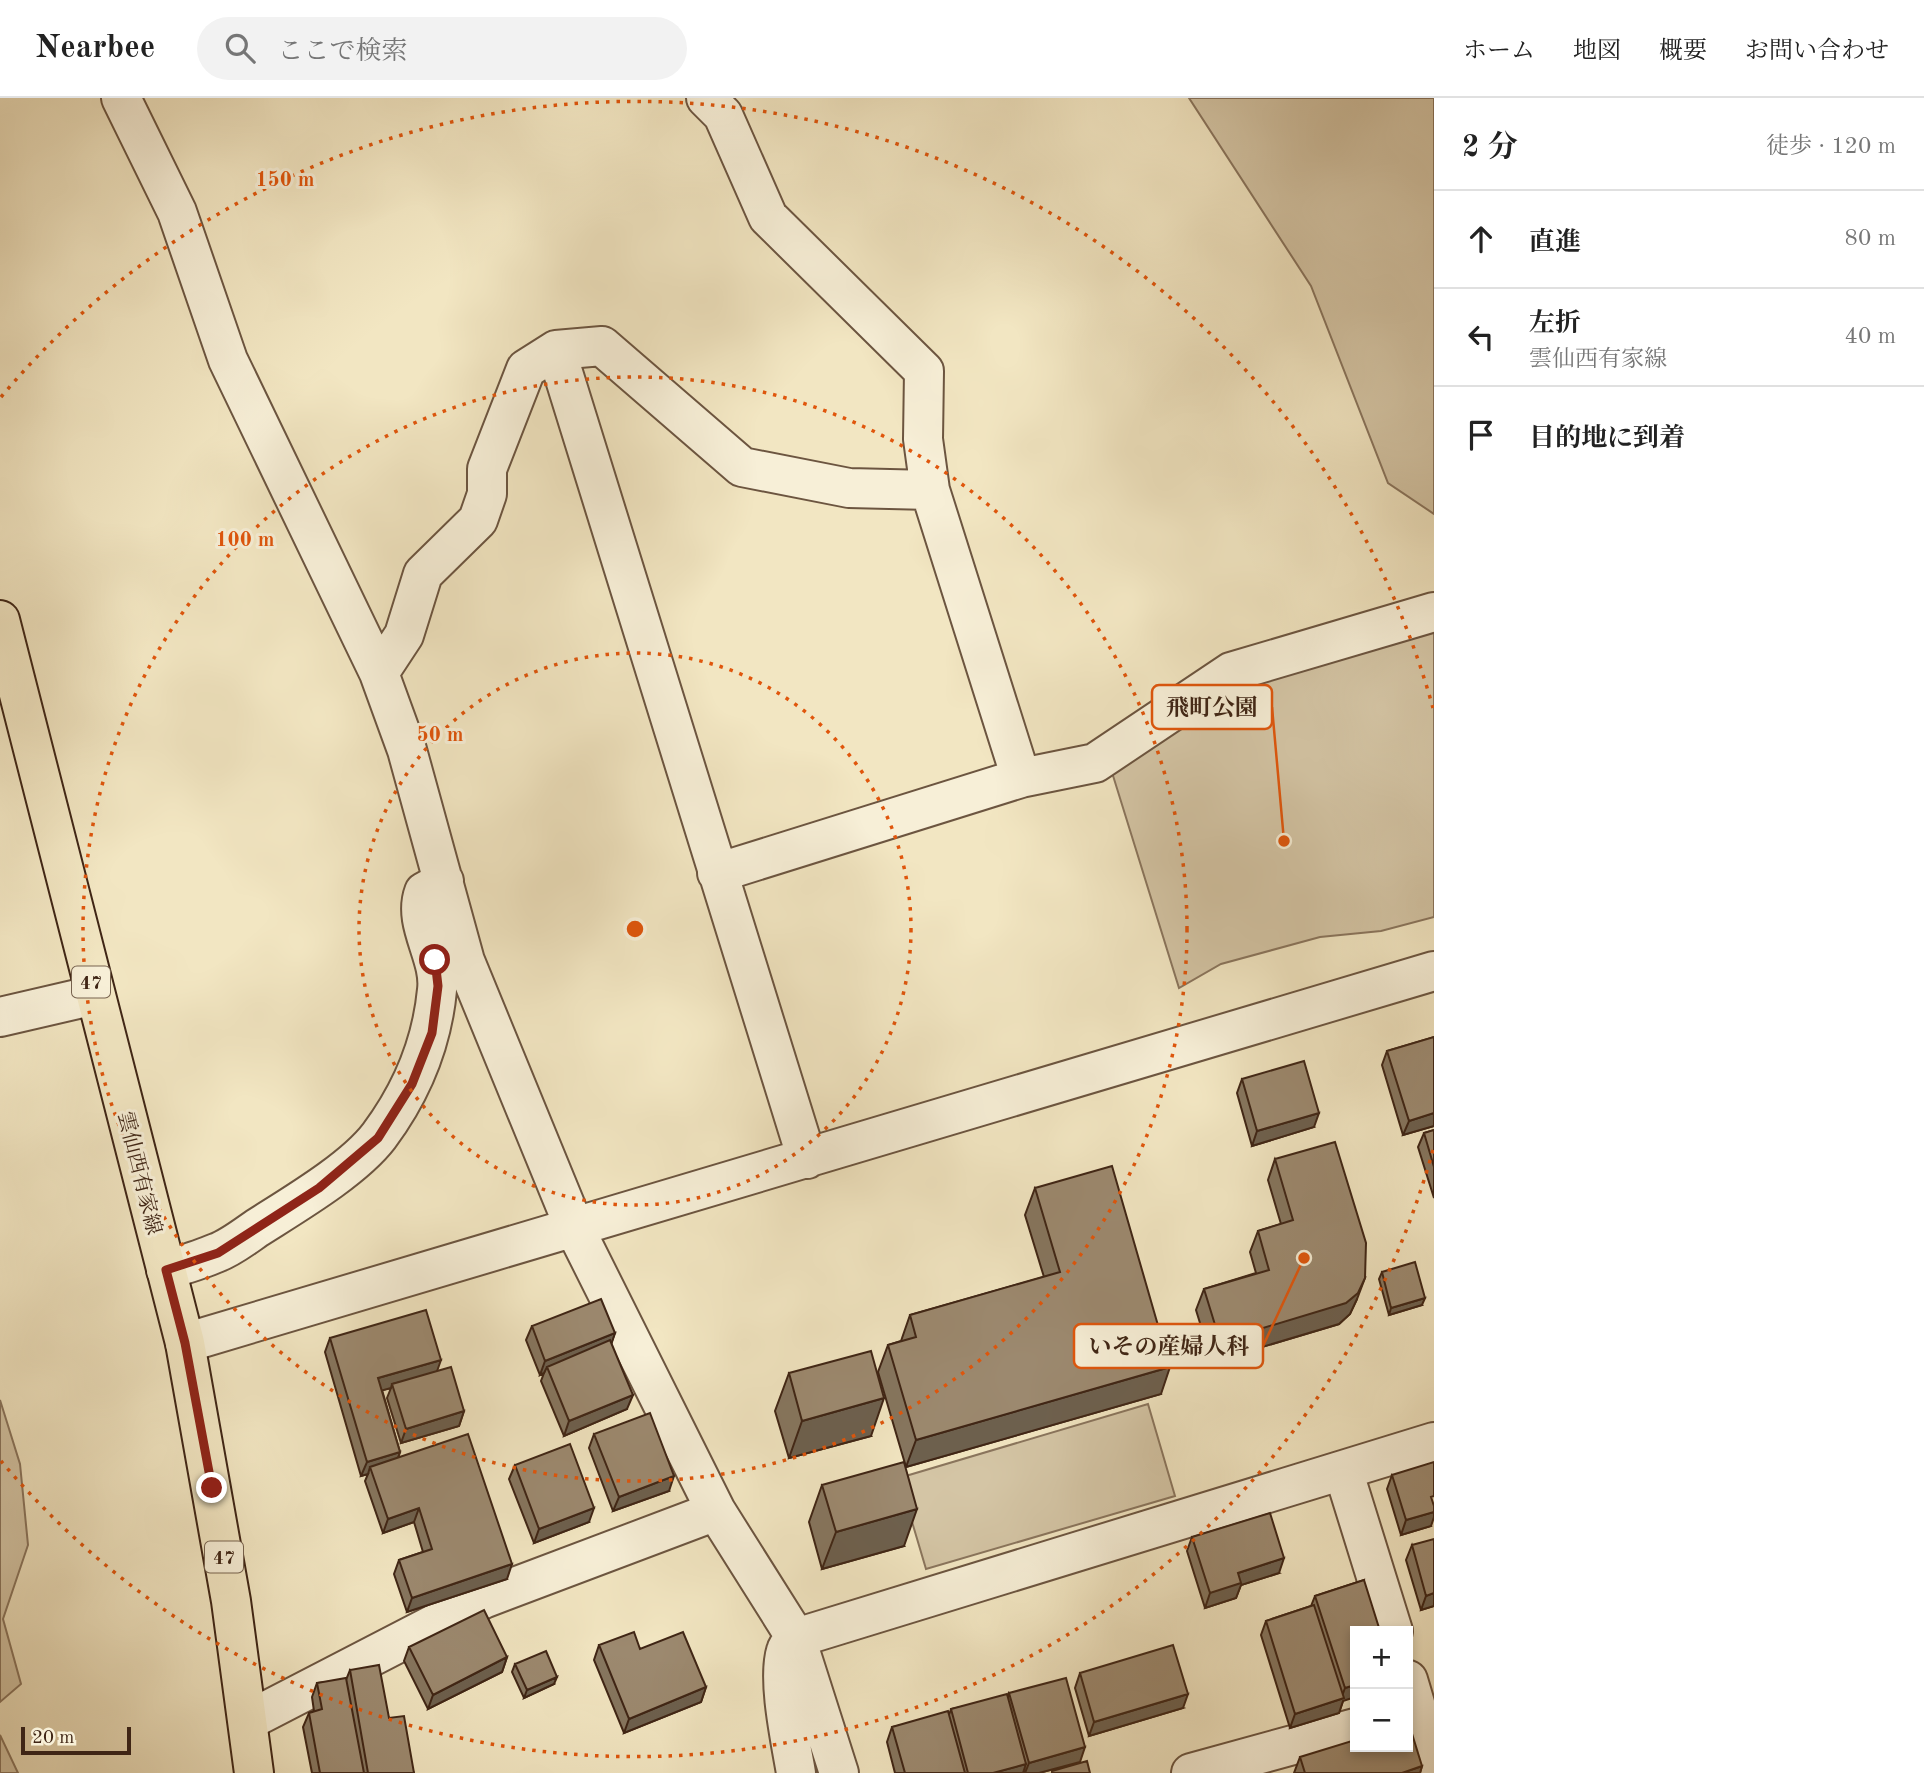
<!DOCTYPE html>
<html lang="ja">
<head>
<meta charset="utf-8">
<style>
	:root { --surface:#fff; --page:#f2f2f2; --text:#222; --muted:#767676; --line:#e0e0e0 }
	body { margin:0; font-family:"Old Standard TT","Noto Serif JP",serif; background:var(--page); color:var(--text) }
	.controls { position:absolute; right:21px; bottom:21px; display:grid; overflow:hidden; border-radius:0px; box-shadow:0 4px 10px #0003 }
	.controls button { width:63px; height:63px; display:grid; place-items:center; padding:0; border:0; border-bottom:2px solid var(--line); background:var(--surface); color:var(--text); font:35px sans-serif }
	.scale { position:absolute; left:21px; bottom:18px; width:110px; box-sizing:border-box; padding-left:7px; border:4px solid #3f2515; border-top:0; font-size:19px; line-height:24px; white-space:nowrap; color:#3f2515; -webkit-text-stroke:5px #f7efd7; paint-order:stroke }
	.stop { position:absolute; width:21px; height:21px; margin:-16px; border:5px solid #8f2418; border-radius:50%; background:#fff }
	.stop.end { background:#8f2418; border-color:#fff; box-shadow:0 2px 7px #0008 }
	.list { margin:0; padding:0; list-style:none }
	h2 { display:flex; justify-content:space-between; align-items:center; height:91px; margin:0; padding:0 28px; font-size:30px }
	h2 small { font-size:23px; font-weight:400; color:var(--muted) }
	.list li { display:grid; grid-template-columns:46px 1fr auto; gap:21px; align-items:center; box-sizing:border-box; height:98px; padding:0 28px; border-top:2px solid var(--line) }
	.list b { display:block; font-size:26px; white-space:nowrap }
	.list p { margin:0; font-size:23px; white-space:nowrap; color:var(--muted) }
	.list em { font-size:23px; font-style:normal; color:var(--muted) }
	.icon { flex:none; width:38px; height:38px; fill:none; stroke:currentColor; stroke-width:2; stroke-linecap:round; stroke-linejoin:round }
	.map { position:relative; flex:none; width:1434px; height:1675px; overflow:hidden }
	header { display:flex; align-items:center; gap:42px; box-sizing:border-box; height:98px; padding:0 35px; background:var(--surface); border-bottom:2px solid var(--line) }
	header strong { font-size:33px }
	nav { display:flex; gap:38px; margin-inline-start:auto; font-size:24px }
	.search { width:490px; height:63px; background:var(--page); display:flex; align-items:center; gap:18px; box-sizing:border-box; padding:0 24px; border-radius:38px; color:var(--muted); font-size:26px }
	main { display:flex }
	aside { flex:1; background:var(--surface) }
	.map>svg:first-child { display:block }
	.green { fill:#d4c5a5; stroke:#8a755d; stroke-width:2 }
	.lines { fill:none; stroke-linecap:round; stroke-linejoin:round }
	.minor-casing { stroke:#6c5540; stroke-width:42 }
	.major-casing { stroke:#3f2515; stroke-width:42 }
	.minor { stroke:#f7efd7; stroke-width:38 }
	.major { stroke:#f2e6c2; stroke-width:38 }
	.wall { fill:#86765f; stroke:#3f2515; stroke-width:2 }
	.shaded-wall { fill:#6d604e; stroke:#3f2515; stroke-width:2 }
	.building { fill:#9c896f; stroke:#3f2515; stroke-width:2 }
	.route { stroke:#8f2418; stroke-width:9 }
	.ring { fill:none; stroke:#e0560c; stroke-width:3.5; stroke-dasharray:3.5 7 }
	.labels { text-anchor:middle; stroke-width:6; stroke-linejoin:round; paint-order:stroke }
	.shield { fill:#f7efd7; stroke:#76624f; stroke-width:2 }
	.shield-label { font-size:19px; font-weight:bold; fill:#3f2515 }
	.street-label { font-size:21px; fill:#3f2515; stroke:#f7efd7 }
	.centre { fill:#e0560c; stroke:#f7efd7; stroke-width:3.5 }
	.ring-label { font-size:21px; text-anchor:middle; font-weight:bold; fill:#e0560c; stroke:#f7efd7; stroke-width:6; stroke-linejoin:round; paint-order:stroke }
	.leader { fill:none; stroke:#e0560c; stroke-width:2.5 }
	.callout-dot { fill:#e0560c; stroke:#f7efd7; stroke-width:2.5 }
	.callout { fill:#f7efd7; stroke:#e0560c; stroke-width:2.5 }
	.callout-label { font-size:23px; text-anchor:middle; font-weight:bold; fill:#3f2515 }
</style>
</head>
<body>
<header>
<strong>Nearbee</strong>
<div class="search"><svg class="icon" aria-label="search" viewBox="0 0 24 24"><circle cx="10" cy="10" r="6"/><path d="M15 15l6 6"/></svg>ここで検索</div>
<nav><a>ホーム</a><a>地図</a><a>概要</a><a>お問い合わせ</a></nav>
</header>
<main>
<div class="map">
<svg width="1434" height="1675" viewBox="0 0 1434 1675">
	<rect width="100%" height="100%" fill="#f2e6c2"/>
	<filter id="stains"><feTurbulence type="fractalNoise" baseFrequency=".00286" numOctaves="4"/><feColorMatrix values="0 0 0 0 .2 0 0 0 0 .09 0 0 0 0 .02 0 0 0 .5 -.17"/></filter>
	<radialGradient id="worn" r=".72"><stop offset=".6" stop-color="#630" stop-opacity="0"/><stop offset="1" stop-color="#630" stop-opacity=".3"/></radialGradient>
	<path class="green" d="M1189 0H1434V416L1388 385 1311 188Z
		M1434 526V819L1381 833 1320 839 1221 866 1179 890 1110 668 1235 584Z
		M0 1302 20 1366 28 1447 3 1521 21 1586 0 1604Z
		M1148 1306 1175 1398 926 1471 899 1380Z
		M0 1637 18 1675H0Z"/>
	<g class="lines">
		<g class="minor-casing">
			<path id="minor" d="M121 0 177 114 228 262 379 575 407 652 465 863 575 1131 716 1413 796 1540 839 1675
				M556 252 807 1061
				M930 392 1021 680
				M379 575 404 537 423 476 478 422 487 396V371L526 271 556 252 602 248 742 369 849 390 930 392 923 341 924 273 768 119 723 17 706 0
				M717 775 1021 680 1095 665 1231 574 1434 514
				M0 919 95 897
				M166 1172C182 1167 200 1162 216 1155 230 1150 244 1139 257 1130 293 1107 353 1072 379 1038 411 995 432 945 437 892 441 859 412 826 424 794L444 783
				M185 1245 1434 873
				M1343 1372 1393 1533
				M1408 1582 1434 1669
				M249 1622 483 1501 716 1413
				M796 1675C791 1645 777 1582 786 1553 787 1548 793 1543 796 1540L1434 1344
				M1191 1675 1355 1630"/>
		</g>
		<g class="major-casing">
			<path id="major" d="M0 522 185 1245 231 1503 254 1675"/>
		</g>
		<use href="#minor" class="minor"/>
		<use href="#major" class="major"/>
	</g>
	<path class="wall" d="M1434 939V1028L1403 1037 1382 967 1387 953Z
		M1242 981 1314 1029 1252 1048 1237 995Z
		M1434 1032V1100L1418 1049 1424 1035Z
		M1275 1061 1357 1201 1350 1216 1339 1226 1212 1264 1196 1212 1204 1191 1256 1175 1250 1154 1258 1133 1281 1126 1268 1082Z
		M1035 1090 1161 1296 906 1369 878 1274 888 1247 901 1243 910 1217 1044 1179 1025 1117Z
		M1382 1174 1422 1207 1389 1217 1379 1181Z
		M532 1228 615 1235 611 1246 627 1311 564 1338 541 1283 544 1275 540 1277 526 1242Z
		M330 1240 437 1273 464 1313 459 1328 401 1345 387 1300 391 1290 382 1292 400 1354 398 1360 507 1481 407 1514 394 1476 399 1462 423 1454 414 1424 383 1435 365 1383 368 1376 361 1378 325 1254Z
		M789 1275 871 1338 789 1360 775 1313Z
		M594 1336 669 1393 613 1413 589 1350Z
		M515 1367 589 1424 534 1445 509 1381Z
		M1392 1377 1431 1428 1401 1437 1387 1391Z
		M822 1387 904 1448 822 1471 809 1424Z
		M1192 1439 1279 1475 1241 1487 1236 1500 1205 1510 1187 1453Z
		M1412 1447 1434 1508 1421 1512 1406 1462Z
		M1364 1482 1343 1603 1339 1615 1290 1630 1261 1537 1266 1523 1311 1508 1315 1498Z
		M599 1547 640 1551 706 1589 701 1604 624 1635 594 1562Z
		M409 1549 507 1559 502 1574 428 1611 404 1563Z
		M515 1566 554 1586 524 1600 512 1574Z
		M350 1572 389 1620 414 1675H312L303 1629 309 1615 314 1613 312 1599 317 1585 346 1582Z
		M1080 1575 1183 1610 1089 1638 1075 1590Z
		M1009 1595 1080 1664 1039 1675H895L887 1644 892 1629 949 1617 951 1611 1008 1599Z
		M1300 1659 1422 1668 1420 1675H1294Z"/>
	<path class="shaded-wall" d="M1319 1015 1314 1029 1252 1048 1257 1033Z
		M1434 1015V1028L1403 1037 1409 1023Z
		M1365 1180 1357 1201 1350 1216 1339 1226 1212 1264 1220 1243Z
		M1425 1200 1422 1207 1389 1217 1391 1210Z
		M615 1235 610 1250 547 1269 544 1275 540 1277 545 1263Z
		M441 1262 436 1276 392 1286 391 1290 373 1295 378 1280Z
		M1170 1269 1161 1296 906 1369 916 1342Z
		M633 1297 627 1311 564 1338 569 1323Z
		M884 1300 871 1338 789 1360 802 1323Z
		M464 1313 459 1328 401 1345 406 1331Z
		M400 1354 395 1368 370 1369 368 1376 361 1378 367 1364Z
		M674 1378 669 1393 613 1413 619 1399Z
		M419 1410 414 1424 383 1435 388 1421Z
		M594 1410 589 1424 534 1445 539 1431Z
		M917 1411 904 1448 822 1471 836 1434Z
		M1434 1414V1419L1431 1428 1401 1437 1406 1422Z
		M1284 1460 1279 1475 1241 1487 1236 1500 1205 1510 1210 1495 1238 1475Z
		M512 1466 507 1481 407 1514 412 1500Z
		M1434 1495V1508L1421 1512 1426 1498Z
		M507 1559 502 1574 428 1611 433 1597Z
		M557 1579 554 1586 524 1600 527 1592Z
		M1355 1587V1599L1343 1603 1339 1615 1290 1630 1295 1616 1341 1601 1345 1590Z
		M706 1589 701 1604 624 1635 629 1621Z
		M1188 1596 1183 1610 1089 1638 1094 1624Z
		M1085 1649 1080 1664 1039 1675H1025L1029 1665Z
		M1026 1666 1023 1675H993Z
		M1422 1668 1420 1675H1402Z"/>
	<path class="building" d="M1434 939V1015L1409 1023 1387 953Z
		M1304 963 1319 1015 1257 1033 1242 981Z
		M1434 1032V1069L1424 1035Z
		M1335 1044 1366 1145 1365 1180 1358 1195 1346 1205 1220 1243 1204 1191 1269 1172 1258 1133 1293 1122 1275 1061Z
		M1112 1068 1170 1269 916 1342 888 1247 916 1239 910 1217 1060 1174 1035 1090Z
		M1415 1164 1425 1200 1391 1210 1382 1174Z
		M601 1201 615 1235 545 1263 532 1228Z
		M426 1212 441 1262 378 1280 400 1354 367 1364 330 1240Z
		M610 1242 633 1297 569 1323 547 1269Z
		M871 1253 884 1300 802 1323 789 1275Z
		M451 1269 464 1313 406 1331 392 1286Z
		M650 1315 674 1378 619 1399 594 1336Z
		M468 1336 512 1466 412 1500 399 1462 432 1451 419 1410 388 1421 370 1369Z
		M570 1346 594 1410 539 1431 515 1367Z
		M904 1364 917 1411 836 1434 822 1387Z
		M1434 1364V1398L1431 1399 1434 1408V1414L1406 1422 1392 1377Z
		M1270 1415 1284 1460 1238 1475 1241 1485 1210 1495 1192 1439Z
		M1434 1441V1495L1426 1498 1412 1447Z
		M1364 1482 1380 1533H1355V1587L1345 1590 1315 1498Z
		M1314 1507 1344 1600 1295 1616 1266 1523Z
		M484 1512 507 1559 433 1597 409 1549Z
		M634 1534 640 1551 683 1534 706 1589 629 1621 599 1547Z
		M1173 1547 1188 1596 1094 1624 1080 1575Z
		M546 1553 557 1579 527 1592 515 1566Z
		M379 1567 389 1620 404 1618 414 1675H368L350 1572Z
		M346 1580 364 1675H320L309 1615 322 1611 317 1585Z
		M1066 1580 1085 1649 1029 1665 1009 1595Z
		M1007 1596 1026 1666 993 1675H968L951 1611Z
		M948 1613 965 1675H905L892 1629Z
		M1408 1626H1409L1422 1668 1402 1675H1305L1300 1659 1355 1642V1649H1408Z
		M1087 1663 1090 1675H1052V1673Z"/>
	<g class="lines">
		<path class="route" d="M212 1390 185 1245 166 1172 218 1155 319 1090 378 1040 412 986 432 935 438 888 435 862"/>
	</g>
	<g class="ring">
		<circle cx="635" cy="831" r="276"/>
		<circle cx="635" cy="831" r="552"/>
		<path d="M1433 1052A828 828 0 0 1 1 1363M1 299A828 828 0 0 1 1433 610"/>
	</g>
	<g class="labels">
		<g class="shield">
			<rect x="72" y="868.5" width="38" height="31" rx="5"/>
			<rect x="205" y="1443.5" width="38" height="31" rx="5"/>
		</g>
		<g class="shield-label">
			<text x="91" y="891">47</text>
			<text x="224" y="1466">47</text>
		</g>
		<g class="street-label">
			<text transform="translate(140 1075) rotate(76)" y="7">雲仙西有家線</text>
		</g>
	</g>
	<circle cx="635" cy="831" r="10" class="centre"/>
	<g class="ring-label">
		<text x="285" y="88">150 m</text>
		<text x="245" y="448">100 m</text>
		<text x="440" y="643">50 m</text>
	</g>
	<path class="leader" d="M1284 743L1272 609M1304 1160L1263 1248"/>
	<g class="callout-dot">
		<circle cx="1284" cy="743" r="7"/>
		<circle cx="1304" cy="1160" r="7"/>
	</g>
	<g class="callout">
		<rect x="1152" y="587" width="120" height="44" rx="7"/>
		<rect x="1074" y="1226" width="189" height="44" rx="7"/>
	</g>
	<g class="callout-label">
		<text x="1212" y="617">飛町公園</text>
		<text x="1169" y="1256">いその産婦人科</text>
	</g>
	<rect width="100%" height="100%" filter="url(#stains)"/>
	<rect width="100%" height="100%" fill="url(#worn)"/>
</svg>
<div class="controls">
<button>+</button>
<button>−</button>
</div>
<div class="scale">20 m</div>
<div class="stop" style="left:435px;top:862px"></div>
<div class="stop end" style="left:212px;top:1390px"></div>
</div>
<aside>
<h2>2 分<small>徒歩 · 120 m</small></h2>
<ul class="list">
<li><svg class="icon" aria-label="ahead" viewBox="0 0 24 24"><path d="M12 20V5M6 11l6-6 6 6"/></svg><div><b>直進</b></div><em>80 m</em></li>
<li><svg class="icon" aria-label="left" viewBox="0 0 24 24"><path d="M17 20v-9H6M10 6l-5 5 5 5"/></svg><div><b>左折</b><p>雲仙西有家線</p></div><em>40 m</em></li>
<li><svg class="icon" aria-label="arrive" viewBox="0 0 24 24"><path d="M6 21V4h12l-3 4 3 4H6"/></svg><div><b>目的地に到着</b></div></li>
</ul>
</aside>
</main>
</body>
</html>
